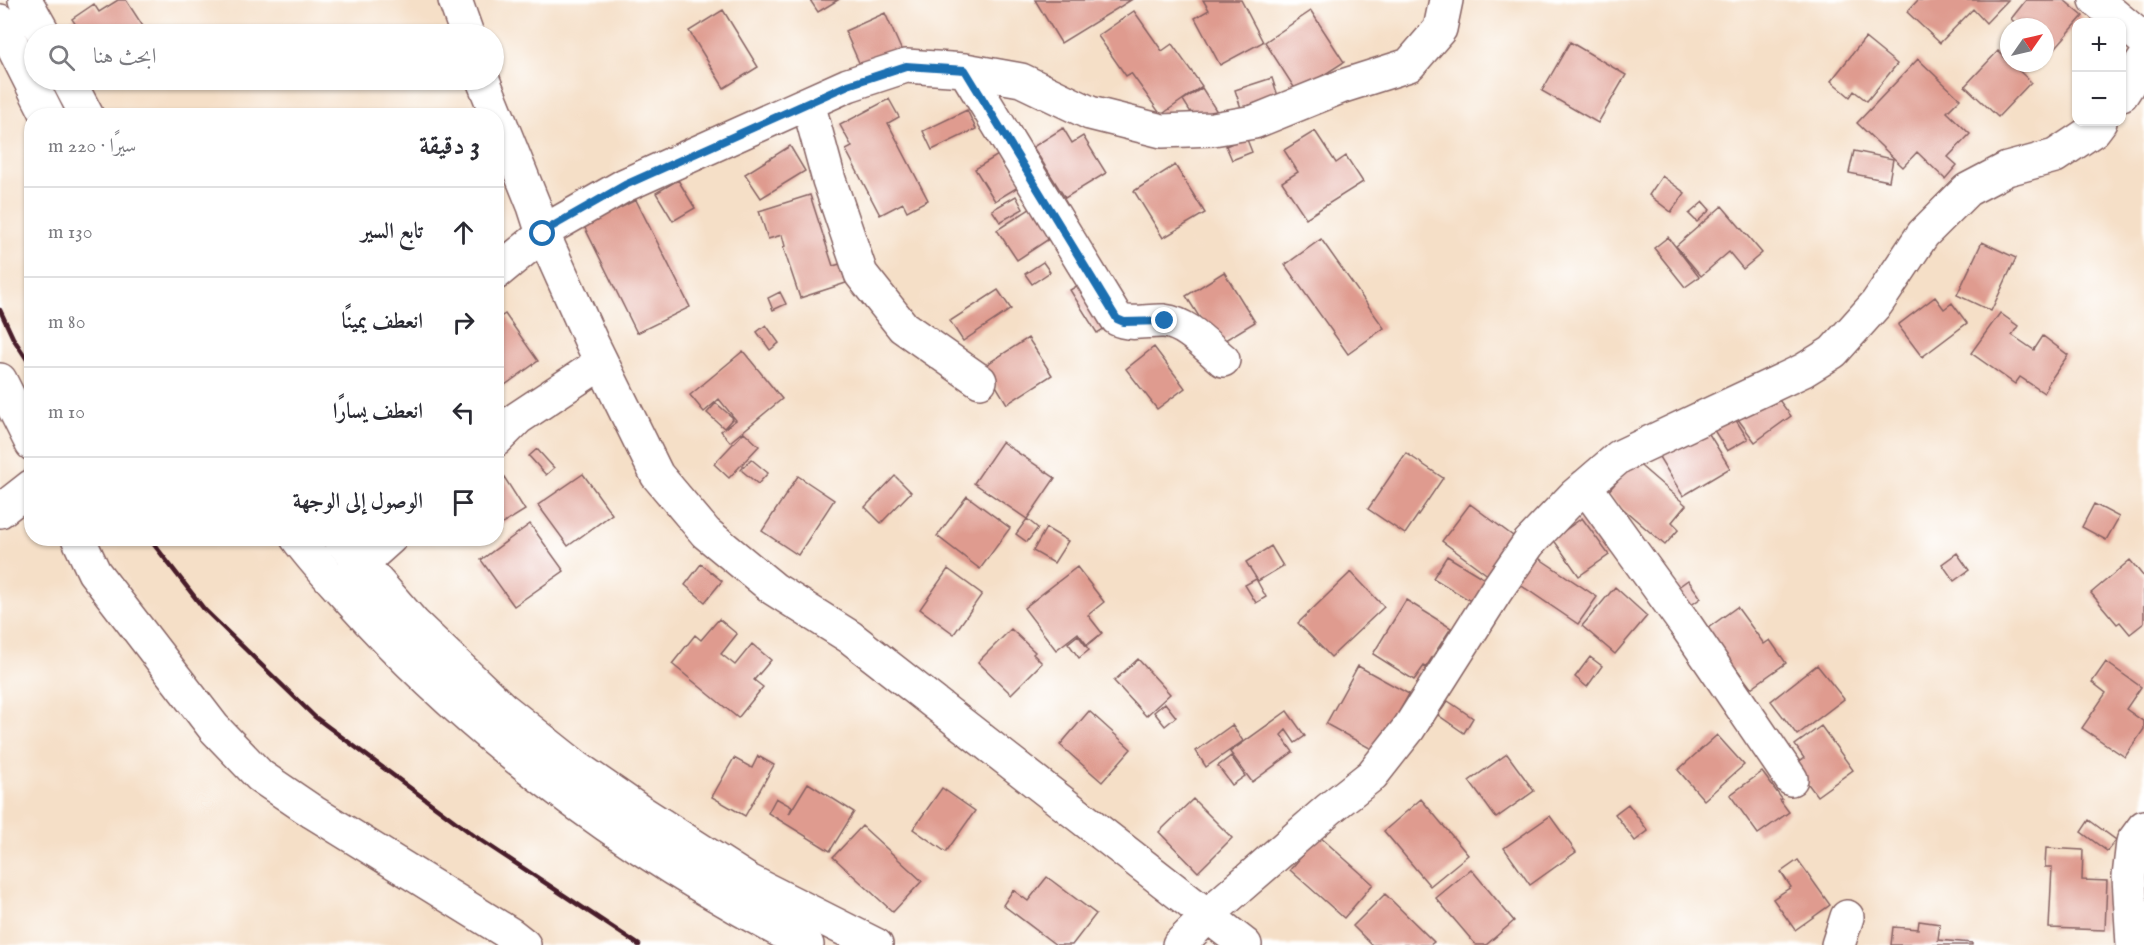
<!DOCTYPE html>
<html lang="ar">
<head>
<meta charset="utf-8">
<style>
	:root { --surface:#fff; --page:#f2f2f3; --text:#2b2b33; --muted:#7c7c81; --line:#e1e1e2 }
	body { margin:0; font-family:"IM FELL English",Amiri,serif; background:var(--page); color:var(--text); direction:rtl }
	.controls { position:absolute; right:18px; top:18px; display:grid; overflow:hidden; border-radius:12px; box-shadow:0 2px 4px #0004 }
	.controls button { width:54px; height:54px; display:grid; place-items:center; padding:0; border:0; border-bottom:2px solid var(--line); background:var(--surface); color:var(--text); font:30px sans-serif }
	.compass { position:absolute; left:2000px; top:18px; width:54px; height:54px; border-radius:50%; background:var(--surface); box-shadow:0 2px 4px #0004; rotate:56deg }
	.stop { position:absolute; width:18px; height:18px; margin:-14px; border:4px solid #1f6fb2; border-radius:50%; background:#fff }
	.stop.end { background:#1f6fb2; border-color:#fff; box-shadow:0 2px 6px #0008 }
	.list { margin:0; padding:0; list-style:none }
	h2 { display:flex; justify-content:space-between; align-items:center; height:78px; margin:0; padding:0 24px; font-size:26px }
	h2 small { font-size:20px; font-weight:400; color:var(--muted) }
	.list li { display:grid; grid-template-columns:39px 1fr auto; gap:18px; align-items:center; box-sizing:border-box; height:90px; padding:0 24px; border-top:2px solid var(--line) }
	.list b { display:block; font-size:22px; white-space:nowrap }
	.list em { font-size:20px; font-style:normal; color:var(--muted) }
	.icon { flex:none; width:33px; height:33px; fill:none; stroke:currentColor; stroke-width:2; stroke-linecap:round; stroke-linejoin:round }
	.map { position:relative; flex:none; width:2144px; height:945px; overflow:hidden; direction:ltr }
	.search { position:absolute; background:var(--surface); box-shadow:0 2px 4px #0004; left:24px; top:24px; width:480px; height:66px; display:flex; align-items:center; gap:15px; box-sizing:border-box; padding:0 21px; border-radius:33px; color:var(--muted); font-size:22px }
	.panel { position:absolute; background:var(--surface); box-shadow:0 2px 4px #0004; left:24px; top:108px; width:480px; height:438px; border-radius:24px; direction:rtl }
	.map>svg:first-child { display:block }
	.building { fill:#df9b8f }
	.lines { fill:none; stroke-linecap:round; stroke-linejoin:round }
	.minor-casing { stroke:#866262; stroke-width:36 }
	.highway-casing { stroke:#866262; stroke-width:36 }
	.minor { stroke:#fff; stroke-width:33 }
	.highway { stroke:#fff; stroke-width:33 }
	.rail { stroke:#4a1f2b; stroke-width:4.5 }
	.route { stroke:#1f6fb2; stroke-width:8 }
</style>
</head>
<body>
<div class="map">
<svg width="2144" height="945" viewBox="0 0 2144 945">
	<rect width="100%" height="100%" fill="#fff"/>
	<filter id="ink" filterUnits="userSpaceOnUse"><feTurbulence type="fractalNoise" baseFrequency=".0167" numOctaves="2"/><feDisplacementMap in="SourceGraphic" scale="12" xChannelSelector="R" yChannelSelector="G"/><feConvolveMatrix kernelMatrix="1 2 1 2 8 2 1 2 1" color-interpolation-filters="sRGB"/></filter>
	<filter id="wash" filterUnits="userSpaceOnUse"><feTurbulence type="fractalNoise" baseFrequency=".008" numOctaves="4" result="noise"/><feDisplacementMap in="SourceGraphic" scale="24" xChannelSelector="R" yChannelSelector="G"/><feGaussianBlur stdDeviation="1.35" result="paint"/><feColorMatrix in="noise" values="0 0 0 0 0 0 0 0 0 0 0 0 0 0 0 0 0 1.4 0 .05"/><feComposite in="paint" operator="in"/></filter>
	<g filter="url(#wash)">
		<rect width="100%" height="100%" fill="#f5dfc7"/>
		<g id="blocks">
			<path class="building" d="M118 0H126L148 34H99L94 28 82 34 72 19 94 4 99 12Z
				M810 0H838L818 12Z
				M1035 0H1131L1061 43Z
				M1203 0H1241L1263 42 1220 65 1195 18 1209 10Z
				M1918 0H2008L1986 23 1973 9 1940 43 1907 12Z
				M2026 0H2064L2083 16 2051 53 2045 48V27H2020L2011 19Z
				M723 10 758 67 724 88 689 31Z
				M1134 11 1162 51 1172 44 1202 86 1161 115 1131 73 1126 76 1098 36Z
				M1311 11 1344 62 1297 92 1265 42Z
				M885 13 905 58 865 76 845 31Z
				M1865 38 1897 64 1867 101 1854 91 1850 97 1831 81Z
				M1570 42 1626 75 1598 123 1542 91Z
				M1998 51 2031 82 1998 117 1965 86Z
				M1918 59 1960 99 1947 112 1970 134 1948 157 1957 165 1945 179 1917 152 1903 167 1857 123Z
				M1272 78 1278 96 1241 108 1235 90Z
				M1202 88 1219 115 1200 127 1183 100Z
				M889 99 899 117 888 123 928 200 907 211 903 203 880 215 846 150 852 147 840 125Z
				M967 110 976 129 932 150 923 131Z
				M1063 128 1072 143 1083 136 1106 173 1065 198 1033 147Z
				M1315 131 1336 163 1346 156 1363 182 1306 218 1282 182 1298 172 1284 150Z
				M1246 137 1252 152 1232 160 1226 146Z
				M790 146 805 171 761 198 745 174Z
				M1854 151 1893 159 1889 181 1849 173Z
				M1003 152 1023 184 995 201 975 169Z
				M1175 165 1205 213 1163 238 1134 191Z
				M1662 176 1685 193 1671 212 1649 195Z
				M678 180 695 208 673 221 656 193Z
				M810 195 833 266 840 264 846 283 800 298 783 247 785 246 782 235 768 239 759 211Z
				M1016 196 1023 209 1000 222 992 210Z
				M636 200 690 307 637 333 584 226Z
				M1703 202 1710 210 1697 222 1689 214Z
				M1039 203 1058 233 1017 260 997 230Z
				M1722 206 1762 253 1743 269 1729 252 1701 276 1676 246Z
				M1668 237 1699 277 1685 287 1654 248Z
				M1321 239 1384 328 1348 354 1285 265Z
				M1982 242 2016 258 1991 311 1957 295Z
				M1043 262 1050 272 1032 284 1025 274Z
				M1224 272 1255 322 1217 345 1186 296Z
				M1085 281 1112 324 1097 333 1070 290Z
				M998 290 1011 309 963 341 950 321Z
				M780 292 786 304 773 310 768 298Z
				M1935 297 1944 309 1952 303 1967 323 1922 357 1898 325Z
				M2000 313 2018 326 2012 335 2034 350 2043 336 2068 355 2047 385 2048 386 2044 393 2020 377 2015 384 1971 353Z
				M505 314 538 361 505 385 496 373V320Z
				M766 325 779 343 770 350 757 332Z
				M1028 338 1052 375 1007 404 984 366Z
				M1154 347 1185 388 1157 409 1126 369Z
				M743 351 782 399 730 442 721 431 736 420 719 399 704 412 690 395Z
				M1773 392 1791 416 1755 442 1737 418Z
				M716 403 733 418 724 428 707 413Z
				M1732 414 1748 439 1727 451 1712 427Z
				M1706 429 1730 468 1683 496 1659 457Z
				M744 432 759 446 729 478 714 464Z
				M1002 442 1055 478 1027 519 974 483Z
				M537 449 554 468 546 475 529 456Z
				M1406 453 1443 478 1405 534 1368 509Z
				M751 459 768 473 758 484 741 470Z
				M1635 461 1686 505 1672 522 1679 529 1665 545 1606 494Z
				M499 469 525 510 496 528V471Z
				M583 474 612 514 568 546 538 505Z
				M798 476 834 500 798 555 762 531Z
				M895 476 911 492 881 523 865 507Z
				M967 496 1010 528 980 569 937 536Z
				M1470 504 1517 539 1489 576 1442 541Z
				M2094 504 2119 517 2106 540 2082 527Z
				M1582 518 1609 555 1579 576 1553 539Z
				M1027 519 1038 528 1027 542 1016 534Z
				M530 524 564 571 514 606 481 560Z
				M1046 528 1068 541 1054 563 1033 551Z
				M1271 546 1283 566 1258 581 1246 562Z
				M1531 553 1597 597 1578 624 1513 580Z
				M1957 553 1969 570 1954 581 1942 564Z
				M1447 556 1488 581 1474 603 1433 578Z
				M2130 560 2144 577V623L2130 634 2120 622 2117 624 2091 593Z
				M701 564 722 581 705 602 685 585Z
				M1077 567 1104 602 1088 615 1102 633 1087 645 1078 633 1056 650 1024 608Z
				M948 569 982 594 954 634 920 609Z
				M1351 572 1384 607 1331 657 1298 623Z
				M1256 579 1266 597 1256 603 1245 585Z
				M1688 580 1701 598 1687 608 1674 590Z
				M1615 587 1647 616 1615 654 1582 626Z
				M1406 600 1451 628 1426 667 1424 666 1414 680 1373 654Z
				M1737 607 1764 644 1770 640 1786 663 1751 688 1736 668 1725 675 1697 636Z
				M719 619 737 634 721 654 735 665 752 644 771 660 754 680 763 687 738 718 672 664 695 635 701 640Z
				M1011 629 1035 652 1033 654 1042 663 1011 694 978 662Z
				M1078 635 1089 650 1079 658 1068 643Z
				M1590 657 1602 666 1587 687 1575 677Z
				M1138 659 1170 694 1146 716 1114 681Z
				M2106 662 2141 687 2126 709 2144 722V729L2125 757 2082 728 2106 693 2092 682Z
				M1817 665 1844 699 1797 735 1771 701Z
				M1358 666 1409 694 1377 752 1326 724Z
				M1448 701 1473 718 1464 733 1438 715Z
				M1165 703 1176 717 1165 726 1154 712Z
				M1089 711 1131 749 1102 782 1060 745Z
				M1287 711 1305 736 1295 743 1286 730 1281 735 1293 752 1252 782 1230 752Z
				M1232 725 1243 741 1206 767 1196 751Z
				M1821 726 1853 770 1817 796 1794 765 1804 758 1795 745Z
				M1717 735 1744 765 1704 800 1678 770Z
				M1507 754 1534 791 1496 818 1469 781Z
				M758 756 774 765 745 816 712 797 734 758 752 768Z
				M1231 756 1245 776 1232 785 1218 766Z
				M1762 772 1782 799 1780 800 1789 812 1758 834 1730 795Z
				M808 783 854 812 830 851 768 813 776 798 792 807 789 814Z
				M942 788 975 811 946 852 913 829Z
				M1193 799 1232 838 1198 872 1159 832Z
				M1421 799 1468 855 1430 886 1384 831Z
				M1628 804 1648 831 1635 841 1615 814Z
				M1550 816 1576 852 1530 885 1504 848Z
				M2089 820 2116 840 2107 851 2081 832Z
				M862 826 922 881 893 912 833 857Z
				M1319 836 1373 884 1344 918 1290 870Z
				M2046 848 2083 850 2082 880 2107 881 2105 930 2049 928 2052 867H2045Z
				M1798 860 1830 905 1795 930 1773 899 1791 887 1781 872Z
				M1471 869 1514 921 1486 945H1476L1436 898Z
				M1047 877 1096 914 1072 945H1056L1003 905 1013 890 1028 901Z
				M1385 894 1434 942 1430 945H1372L1353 926Z
				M1919 921 1940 924 1938 940 1972 943V945H1891L1893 927 1918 929Z"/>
		</g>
	</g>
	<g filter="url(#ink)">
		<use href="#blocks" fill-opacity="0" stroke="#866262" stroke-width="1.5"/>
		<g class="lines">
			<g class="minor-casing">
				<path id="minor" d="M455 0 467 34
					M2096 0 2144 40
					M965 70 1117 319C1131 326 1148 320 1164 321 1188 324 1205 345 1223 360
					M483 80 534 206 543 234 592 343 657 475 706 533 774 589 850 637 1245 945
					M2122 94 2144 60
					M808 103 829 180 861 274 903 327 980 381
					M496 273 553 226 625 185 848 85 906 66 965 70 1021 80 1090 113 1162 131 1213 129 1254 122 1343 86 1409 65 1440 29 1446 0
					M0 380 32 444
					M496 440 518 418 601 363
					M1585 486 1685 624 1791 779
					M0 511 32 486
					M78 538 94 572 214 728 260 776 313 812 510 934 524 945
					M361 564 390 538
					M1179 945 1220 904 1329 809 1372 775 1409 728 1496 591 1529 543 1575 495 1619 457 1804 370 1833 352 1877 303 1923 234 1967 190 2007 169 2055 156 2094 130 2100 122
					M1838 945 1847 917
					M2133 945 2129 877 2133 842 2144 827"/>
			</g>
			<g class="highway-casing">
				<path id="highway" d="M25 0 44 34
					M0 21 48 116
					M68 80 87 116
					M297 538C313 560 332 580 350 600 480 745 634 856 807 945
					M339 538 414 624 502 708 576 767 641 812 747 880 876 945"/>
			</g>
			<use href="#minor" class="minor"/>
			<use href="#highway" class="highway"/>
			<path class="rail" d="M0 310 13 338 32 367
				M149 538 204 609 315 717 476 837 639 945"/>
		</g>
	</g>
	<g class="lines" filter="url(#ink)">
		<path class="route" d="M543 234 553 226 625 185 848 85 906 66 965 70 1117 319 1124 322 1165 321"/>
	</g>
</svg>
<div class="controls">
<button>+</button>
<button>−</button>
</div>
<svg class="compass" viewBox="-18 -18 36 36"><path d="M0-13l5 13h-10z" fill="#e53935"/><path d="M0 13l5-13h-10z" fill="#7c7c81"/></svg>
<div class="stop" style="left:543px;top:234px"></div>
<div class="stop end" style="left:1165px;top:321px"></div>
<div class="search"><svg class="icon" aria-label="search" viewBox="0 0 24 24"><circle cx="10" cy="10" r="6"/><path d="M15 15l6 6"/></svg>ابحث هنا</div>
<section class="panel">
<h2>3 دقيقة<small>سيرًا · 220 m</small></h2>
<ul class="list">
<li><svg class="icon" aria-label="ahead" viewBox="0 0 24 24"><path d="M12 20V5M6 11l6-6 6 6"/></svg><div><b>تابع السير</b></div><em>130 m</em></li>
<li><svg class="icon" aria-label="right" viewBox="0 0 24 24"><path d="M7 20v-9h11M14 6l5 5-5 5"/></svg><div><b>انعطف يمينًا</b></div><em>80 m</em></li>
<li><svg class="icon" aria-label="left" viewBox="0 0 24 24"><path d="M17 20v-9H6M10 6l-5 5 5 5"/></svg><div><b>انعطف يسارًا</b></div><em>10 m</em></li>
<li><svg class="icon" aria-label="arrive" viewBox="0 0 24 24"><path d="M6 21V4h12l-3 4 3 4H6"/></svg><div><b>الوصول إلى الوجهة</b></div></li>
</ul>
</section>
</div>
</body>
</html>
